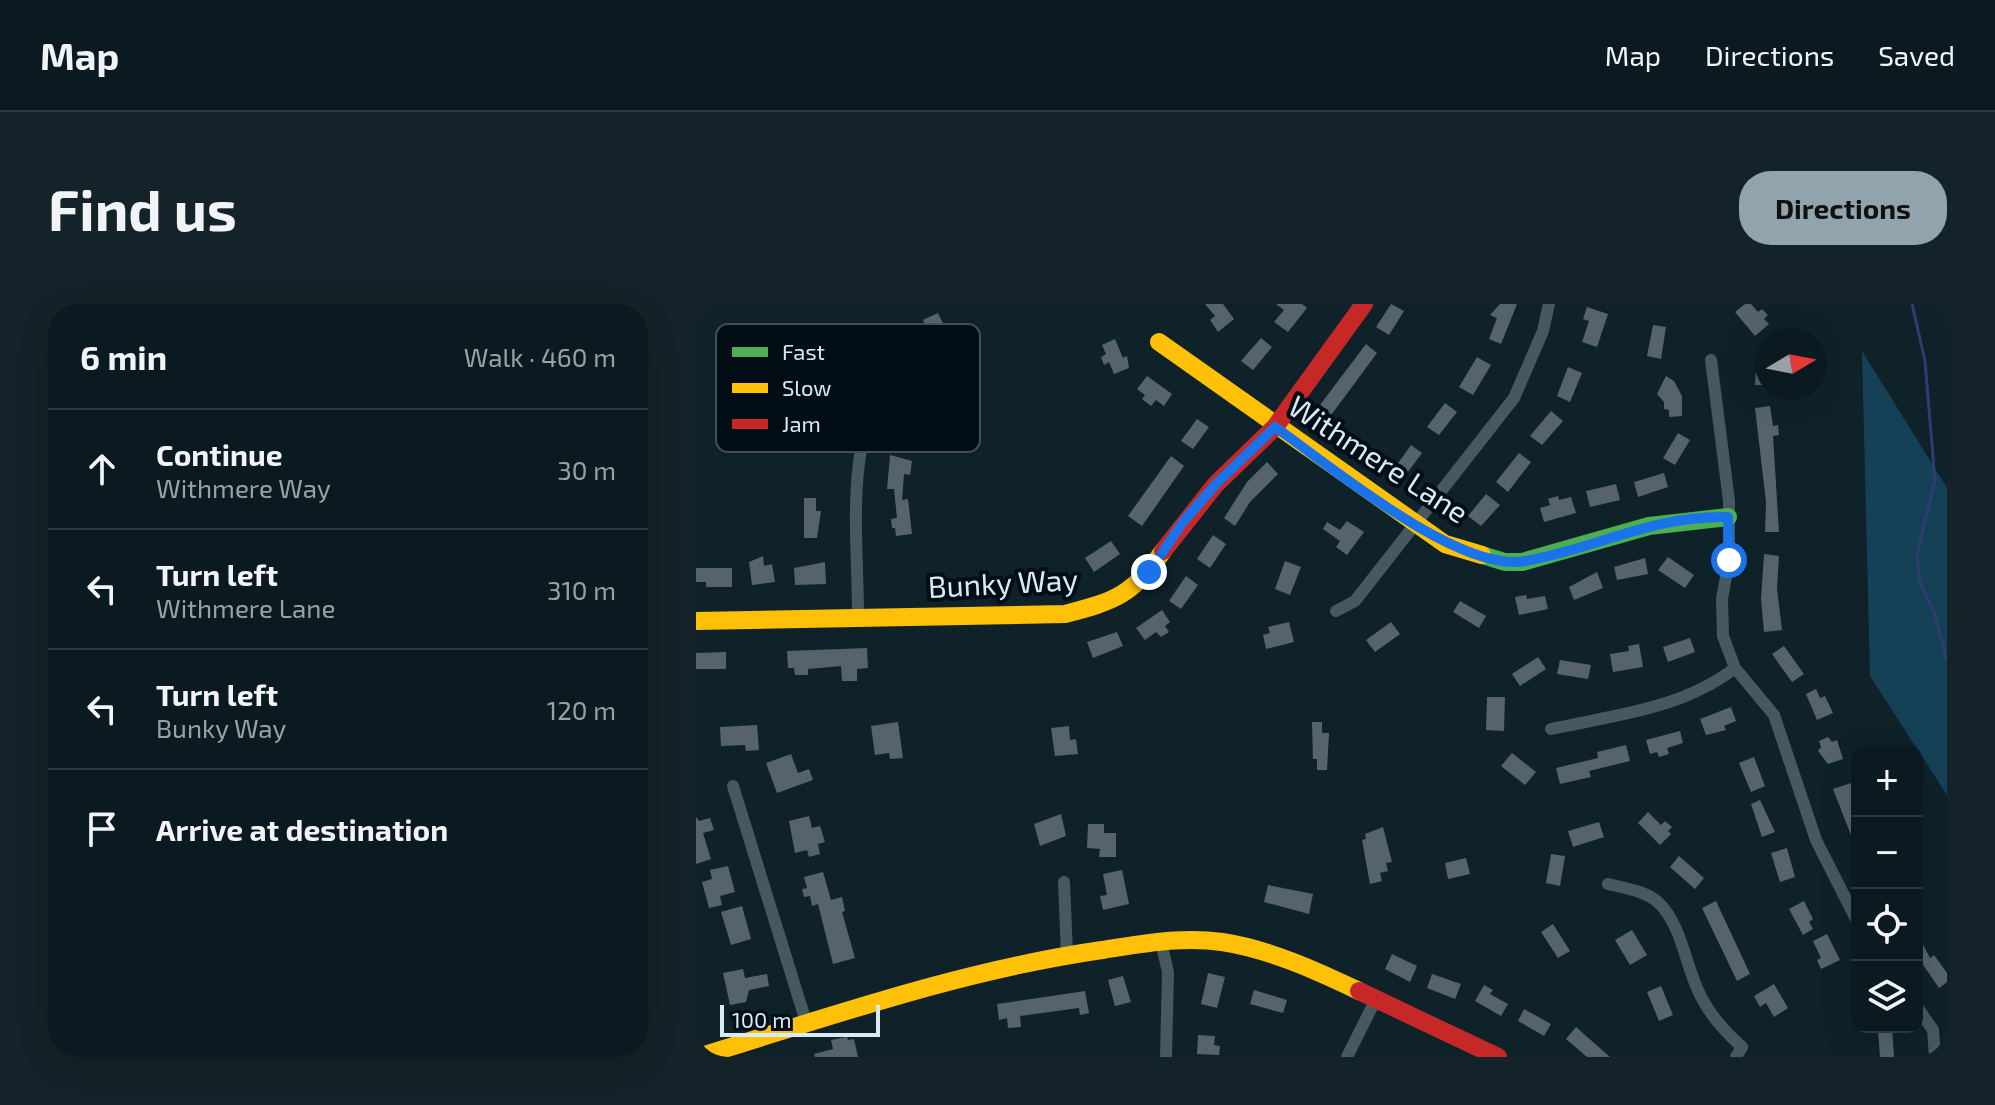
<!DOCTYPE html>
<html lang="en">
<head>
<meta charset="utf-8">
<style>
	:root { --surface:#0b1a20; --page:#142329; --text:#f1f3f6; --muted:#9aa1a5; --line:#2b383e; --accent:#91a4ae }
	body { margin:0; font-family:"Exo 2",sans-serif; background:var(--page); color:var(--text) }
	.controls { position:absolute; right:24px; bottom:24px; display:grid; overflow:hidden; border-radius:16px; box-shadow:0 8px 32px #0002 }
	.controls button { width:72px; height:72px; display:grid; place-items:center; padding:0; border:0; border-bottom:2px solid var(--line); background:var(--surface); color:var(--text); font:40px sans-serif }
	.compass { position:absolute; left:1059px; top:24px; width:72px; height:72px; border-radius:50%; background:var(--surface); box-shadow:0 8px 32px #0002; rotate:80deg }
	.scale { position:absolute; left:24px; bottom:20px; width:160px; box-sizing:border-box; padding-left:8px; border:4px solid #d7eaf5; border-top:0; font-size:22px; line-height:28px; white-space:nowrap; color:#d7eaf5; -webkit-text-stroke:6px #020d15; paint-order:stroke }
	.stop { position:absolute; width:24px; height:24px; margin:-18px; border:6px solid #1a73e8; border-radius:50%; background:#fff }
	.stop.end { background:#1a73e8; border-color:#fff; box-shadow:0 2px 8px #0008 }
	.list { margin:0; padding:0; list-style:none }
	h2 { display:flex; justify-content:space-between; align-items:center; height:104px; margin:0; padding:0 32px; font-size:34px }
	h2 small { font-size:26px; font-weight:400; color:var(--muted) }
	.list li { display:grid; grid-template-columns:52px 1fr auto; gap:24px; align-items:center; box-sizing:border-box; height:120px; padding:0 32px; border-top:2px solid var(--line) }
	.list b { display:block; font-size:30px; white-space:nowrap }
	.list p { margin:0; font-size:26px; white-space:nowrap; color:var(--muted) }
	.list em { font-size:26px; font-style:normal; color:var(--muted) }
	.icon { flex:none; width:44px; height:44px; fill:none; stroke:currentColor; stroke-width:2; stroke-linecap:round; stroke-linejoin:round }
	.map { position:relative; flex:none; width:1251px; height:753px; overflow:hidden; border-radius:32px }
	header { display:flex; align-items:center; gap:48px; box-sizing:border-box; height:112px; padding:0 40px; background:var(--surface); border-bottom:2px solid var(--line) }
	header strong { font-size:38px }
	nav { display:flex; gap:44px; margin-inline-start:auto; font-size:28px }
	.intro { display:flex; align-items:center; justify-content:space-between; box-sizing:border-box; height:192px; padding:0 48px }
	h1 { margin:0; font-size:56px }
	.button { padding:20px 36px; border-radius:32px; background:var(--accent); color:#111; font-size:28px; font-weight:700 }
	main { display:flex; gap:48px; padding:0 48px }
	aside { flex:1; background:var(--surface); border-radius:32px; box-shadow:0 8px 32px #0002 }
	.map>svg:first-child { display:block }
	.green { fill:#154157 }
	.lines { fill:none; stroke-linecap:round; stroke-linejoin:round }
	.stream { stroke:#333c72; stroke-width:3 }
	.building { fill:#56636c }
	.street { stroke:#445a60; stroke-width:12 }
	.fast { stroke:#4caf50; stroke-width:18 }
	.slow { stroke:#ffc107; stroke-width:18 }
	.jam { stroke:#c62828; stroke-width:18 }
	.route { stroke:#1a73e8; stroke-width:10 }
	.labels { text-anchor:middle; stroke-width:8; stroke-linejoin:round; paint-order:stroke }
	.street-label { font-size:30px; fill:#d7eaf5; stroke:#020d15 }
	.key { fill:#020d15; stroke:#424f58; stroke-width:2 }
	.key-label { font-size:22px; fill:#d7eaf5 }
</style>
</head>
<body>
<header>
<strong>Map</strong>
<nav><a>Map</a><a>Directions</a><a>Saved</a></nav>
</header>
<div class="intro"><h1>Find us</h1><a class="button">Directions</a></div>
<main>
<aside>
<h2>6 min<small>Walk · 460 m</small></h2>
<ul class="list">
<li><svg class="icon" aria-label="ahead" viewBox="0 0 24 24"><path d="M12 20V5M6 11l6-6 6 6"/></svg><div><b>Continue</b><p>Withmere Way</p></div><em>30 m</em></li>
<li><svg class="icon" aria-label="left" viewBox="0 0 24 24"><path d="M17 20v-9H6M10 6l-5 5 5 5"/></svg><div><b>Turn left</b><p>Withmere Lane</p></div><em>310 m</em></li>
<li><svg class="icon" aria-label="left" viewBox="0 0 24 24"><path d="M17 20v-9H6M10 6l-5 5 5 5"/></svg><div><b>Turn left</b><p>Bunky Way</p></div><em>120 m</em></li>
<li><svg class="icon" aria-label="arrive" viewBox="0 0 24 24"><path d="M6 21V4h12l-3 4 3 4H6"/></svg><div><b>Arrive at destination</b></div></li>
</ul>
</aside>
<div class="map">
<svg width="1251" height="753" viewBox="0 0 1251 753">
	<rect width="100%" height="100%" fill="#0f222a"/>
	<path class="green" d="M1166 47 1251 184V491L1174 372Z"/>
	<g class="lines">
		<path class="stream" d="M1216 0 1229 57 1239 177 1221 250 1224 279 1238 308 1251 356"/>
	</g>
	<path class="building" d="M509 0H527L538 15 522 28 514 16 519 12Z
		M580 0H606L611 4 592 28 578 18 588 6Z
		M695 0 708 7 693 31 680 23Z
		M804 0H821L805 40 793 35 801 14 794 11Z
		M1049 0H1055L1062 8 1066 5 1072 11 1068 15 1073 20 1059 32 1039 8Z
		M891 3 912 10 901 43 886 38 893 17 887 15Z
		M242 9 260 47 245 54 227 16Z
		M957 21 970 23 965 55 951 52Z
		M565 34 576 43 557 66 545 57Z
		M419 35 427 54 431 52 433 64 418 70 413 58 408 61 405 53 410 50 406 41Z
		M670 40 681 49 630 118 618 109Z
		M1061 51H1071V81H1059Z
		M781 53 795 61 777 91 763 83Z
		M872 63 886 69 874 98 861 92Z
		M451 72 476 90 468 102 460 96 455 102 446 95 449 91 441 85Z
		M970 72 978 77 986 92V112L973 113V106L968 105V98L961 90Z
		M749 99 761 108 743 131 731 123Z
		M1074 102 1077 122 1082 121 1083 131 1077 132 1083 228H1069L1070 198 1059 104Z
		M855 107 867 117 846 141 834 132Z
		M501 115 513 123 497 145 485 137Z
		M982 129 994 136 979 161 967 154Z
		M715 141 726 149 708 173 698 165Z
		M823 149 835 158 812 188 800 178Z
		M194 151 216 157 214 171 208 170 206 196 212 195 216 230 200 232 199 224H196L195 215 201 214 198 185H191Z
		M475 152 488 162 446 222 432 212Z
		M571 158 582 170 554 198 539 222 528 214 551 178Z
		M968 169 972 183 942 193 938 178Z
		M920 180 924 196 894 203 890 187Z
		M790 190 804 201 785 222 772 212Z
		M862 192 863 196 875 193 880 209 848 218 844 204 854 201 852 195Z
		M108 194H120V207H125L121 234H108Z
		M651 217 668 228 651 251 640 243 644 237 627 225 631 218 644 226Z
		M517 231 530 240 514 264 501 255Z
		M415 237 424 250 398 268 389 254Z
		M1068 250 1083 252 1081 285 1086 326 1068 328 1065 295Z
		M67 252 68 262 76 260 79 278 56 281 53 258Z
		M972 253 998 271 989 284 962 266Z
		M949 254 952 270 921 276 918 263Z
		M589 257 605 263 594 291 579 285Z
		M129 258 130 280 99 281 98 264Z
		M0 264H36V283H10V278H0Z
		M901 268 907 284 878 296 873 283Z
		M490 272 502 281 485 305 473 297Z
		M830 291 831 295 849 292 852 305 823 311 819 293Z
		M764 297 790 312 783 324 757 308Z
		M466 306 474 318 469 322 473 328 465 333 460 328 449 336 440 324Z
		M593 318 598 338 570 345 567 331 574 329 572 323Z
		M695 318 704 330 679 348 670 336Z
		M421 328 427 342 397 354 391 338Z
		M994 334 999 348 972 358 967 343Z
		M943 340 947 363 917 368 914 350 933 347 932 342Z
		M1088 342 1108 370 1096 378 1076 350Z
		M171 344 172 364 161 365V377H146L145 362 112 365V371H99L98 364H92L91 347Z
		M30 348V365H0V349Z
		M842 353 850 365 824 382 816 370Z
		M864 356 895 361 892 375 861 370Z
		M1120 385 1124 394 1129 392 1137 409 1121 416 1110 390Z
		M791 393H809L808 427 790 426Z
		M1035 403 1040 417 1028 422 1030 426 1010 431 1004 415Z
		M202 418 207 454 194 455 193 449 179 451 175 422Z
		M616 418H626V429H633L631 466H621V455H617Z
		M61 421 63 446 50 447 49 441 25 442 24 423Z
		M373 422 374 436 380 435 382 450 359 452 355 424Z
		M984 427 987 439 971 444 973 450 963 453 961 448 954 450 950 436Z
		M1132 433 1136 438 1141 436 1147 455 1132 460 1122 447 1125 443 1123 437Z
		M930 441 934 457 893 467 895 473 864 480 860 464 902 454 901 448Z
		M816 449 840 468 829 481 805 462Z
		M95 450 102 469 113 465 117 476 81 489 70 459Z
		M1058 453 1069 482 1055 488 1043 459Z
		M1155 479 1161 488 1160 544 1137 485Z
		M1064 496 1079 528 1066 533 1055 500Z
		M952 508 965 521 969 517 976 523 972 527 975 530 964 541 942 519Z
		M365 510 370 532 344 542 338 520Z
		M113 512 116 524 124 522 129 538 122 540 124 550 113 553 111 546 99 549 93 517Z
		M0 513 3 517 14 514 18 526 7 529 15 555 0 560Z
		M903 518 908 533 877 543 872 527Z
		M392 520H408V529H420V553H403L404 545 391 544Z
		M687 523 696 558 690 559 692 567 684 569 686 577 674 580 666 536 670 535 669 530Z
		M1091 544 1099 573 1084 578 1075 549Z
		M855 550 869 552 864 582 850 579Z
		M983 552 1008 574 999 585 974 563Z
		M770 554 774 570 752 575 749 559Z
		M32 562 39 588 24 592 26 601 13 604 6 578 16 575 14 566Z
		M426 566 433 600 407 606 404 592 411 591 407 570Z
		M127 568 135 596 146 593 149 607 146 608 159 654 137 660 122 600 116 602 114 592 108 593 106 585 111 584 108 573Z
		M572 581 617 590 613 610 568 598Z
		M1020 597 1054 670 1041 677 1006 604Z
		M1108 597 1117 615 1113 618 1117 625 1107 631 1093 605Z
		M46 602 55 635 35 641 25 608Z
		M857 620 874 647 862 654 845 628Z
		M936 626 951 651 934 661 919 636Z
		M1221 629 1234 654 1238 651 1251 669V678L1243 684 1221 652Z
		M1131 630 1144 656 1125 665 1121 656 1125 654 1117 637Z
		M696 650 721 662 714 678 689 665Z
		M47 665 49 674 71 670 73 682 53 686 50 698 34 701 27 669Z
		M512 669 529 673 521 704 505 700Z
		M736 670 765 680 759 695 731 684Z
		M427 672 435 698 419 702 412 676Z
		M1078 680 1092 704 1078 713 1070 699 1064 703 1058 692Z
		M788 681 797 686 794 690 812 700 805 712 779 697Z
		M965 682 977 711 963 717 951 688Z
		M558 686 591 696 587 709 554 700Z
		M389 687 393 709 384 711 383 704 324 712 325 723 312 724 311 714 303 716 301 700Z
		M828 705 855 720 848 732 822 717Z
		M880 723 914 753H891L870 735Z
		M1196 724 1198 753H1184L1182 725Z
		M502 731 519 732 518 741 524 742 523 751 501 750Z
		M151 733 152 736 158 735 162 753H119L118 750 137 745 135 736Z"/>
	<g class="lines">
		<path class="street" d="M1015 56 1033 197V256L1026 295 1027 332 1039 364 1078 411 1120 536 1161 617
			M640 307 659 297 818 94 847 27 853 0
			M162 312C162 228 147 136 197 63
			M855 425C919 411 986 405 1039 364
			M37 482 111 721
			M368 578 371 651
			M912 580C929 584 951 587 964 600 985 622 989 657 1001 684 1010 706 1028 727 1046 743L1040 753
			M465 638 472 668 470 753
			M1221 703 1237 726 1239 753
			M651 753 679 697"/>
		<path class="fast" d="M786 251 809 258H826L953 222 1032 213"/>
		<path class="slow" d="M463 38 749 240 786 251
			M0 317 369 310C419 297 437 291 467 247
			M2 753C136 712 267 666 406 646 446 640 486 632 526 638 573 645 621 667 663 687"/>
		<path class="jam" d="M467 247 520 180 579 123 668 0
			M663 687 802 753"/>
	</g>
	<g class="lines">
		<path class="route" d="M453 268 487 218 520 180 579 123C635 162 762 269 829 257 900 245 956 211 1032 213L1033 256"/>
	</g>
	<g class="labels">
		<g class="street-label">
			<text transform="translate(682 156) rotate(33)" y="10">Withmere Lane</text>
			<text transform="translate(307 280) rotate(-3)" y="10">Bunky Way</text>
		</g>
	</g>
	<rect x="20" y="20" width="264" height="128" rx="12" class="key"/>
	<rect x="36" y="43" width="36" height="10" fill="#4caf50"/>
	<rect x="36" y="79" width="36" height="10" fill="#ffc107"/>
	<rect x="36" y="115" width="36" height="10" fill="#c62828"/>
	<g class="key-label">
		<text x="86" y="56">Fast</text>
		<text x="86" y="92">Slow</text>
		<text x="86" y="128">Jam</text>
	</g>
</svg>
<div class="controls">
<button>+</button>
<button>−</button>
<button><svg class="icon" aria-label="locate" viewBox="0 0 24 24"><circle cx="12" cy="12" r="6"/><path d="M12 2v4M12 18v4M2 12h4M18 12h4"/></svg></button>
<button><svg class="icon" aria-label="layers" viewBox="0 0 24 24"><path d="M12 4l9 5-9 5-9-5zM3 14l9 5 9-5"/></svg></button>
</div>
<svg class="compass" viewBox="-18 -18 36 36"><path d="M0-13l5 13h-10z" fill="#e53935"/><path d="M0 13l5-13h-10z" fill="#9aa1a5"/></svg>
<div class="scale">100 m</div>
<div class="stop" style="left:1033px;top:256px"></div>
<div class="stop end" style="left:453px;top:268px"></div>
</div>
</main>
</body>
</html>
